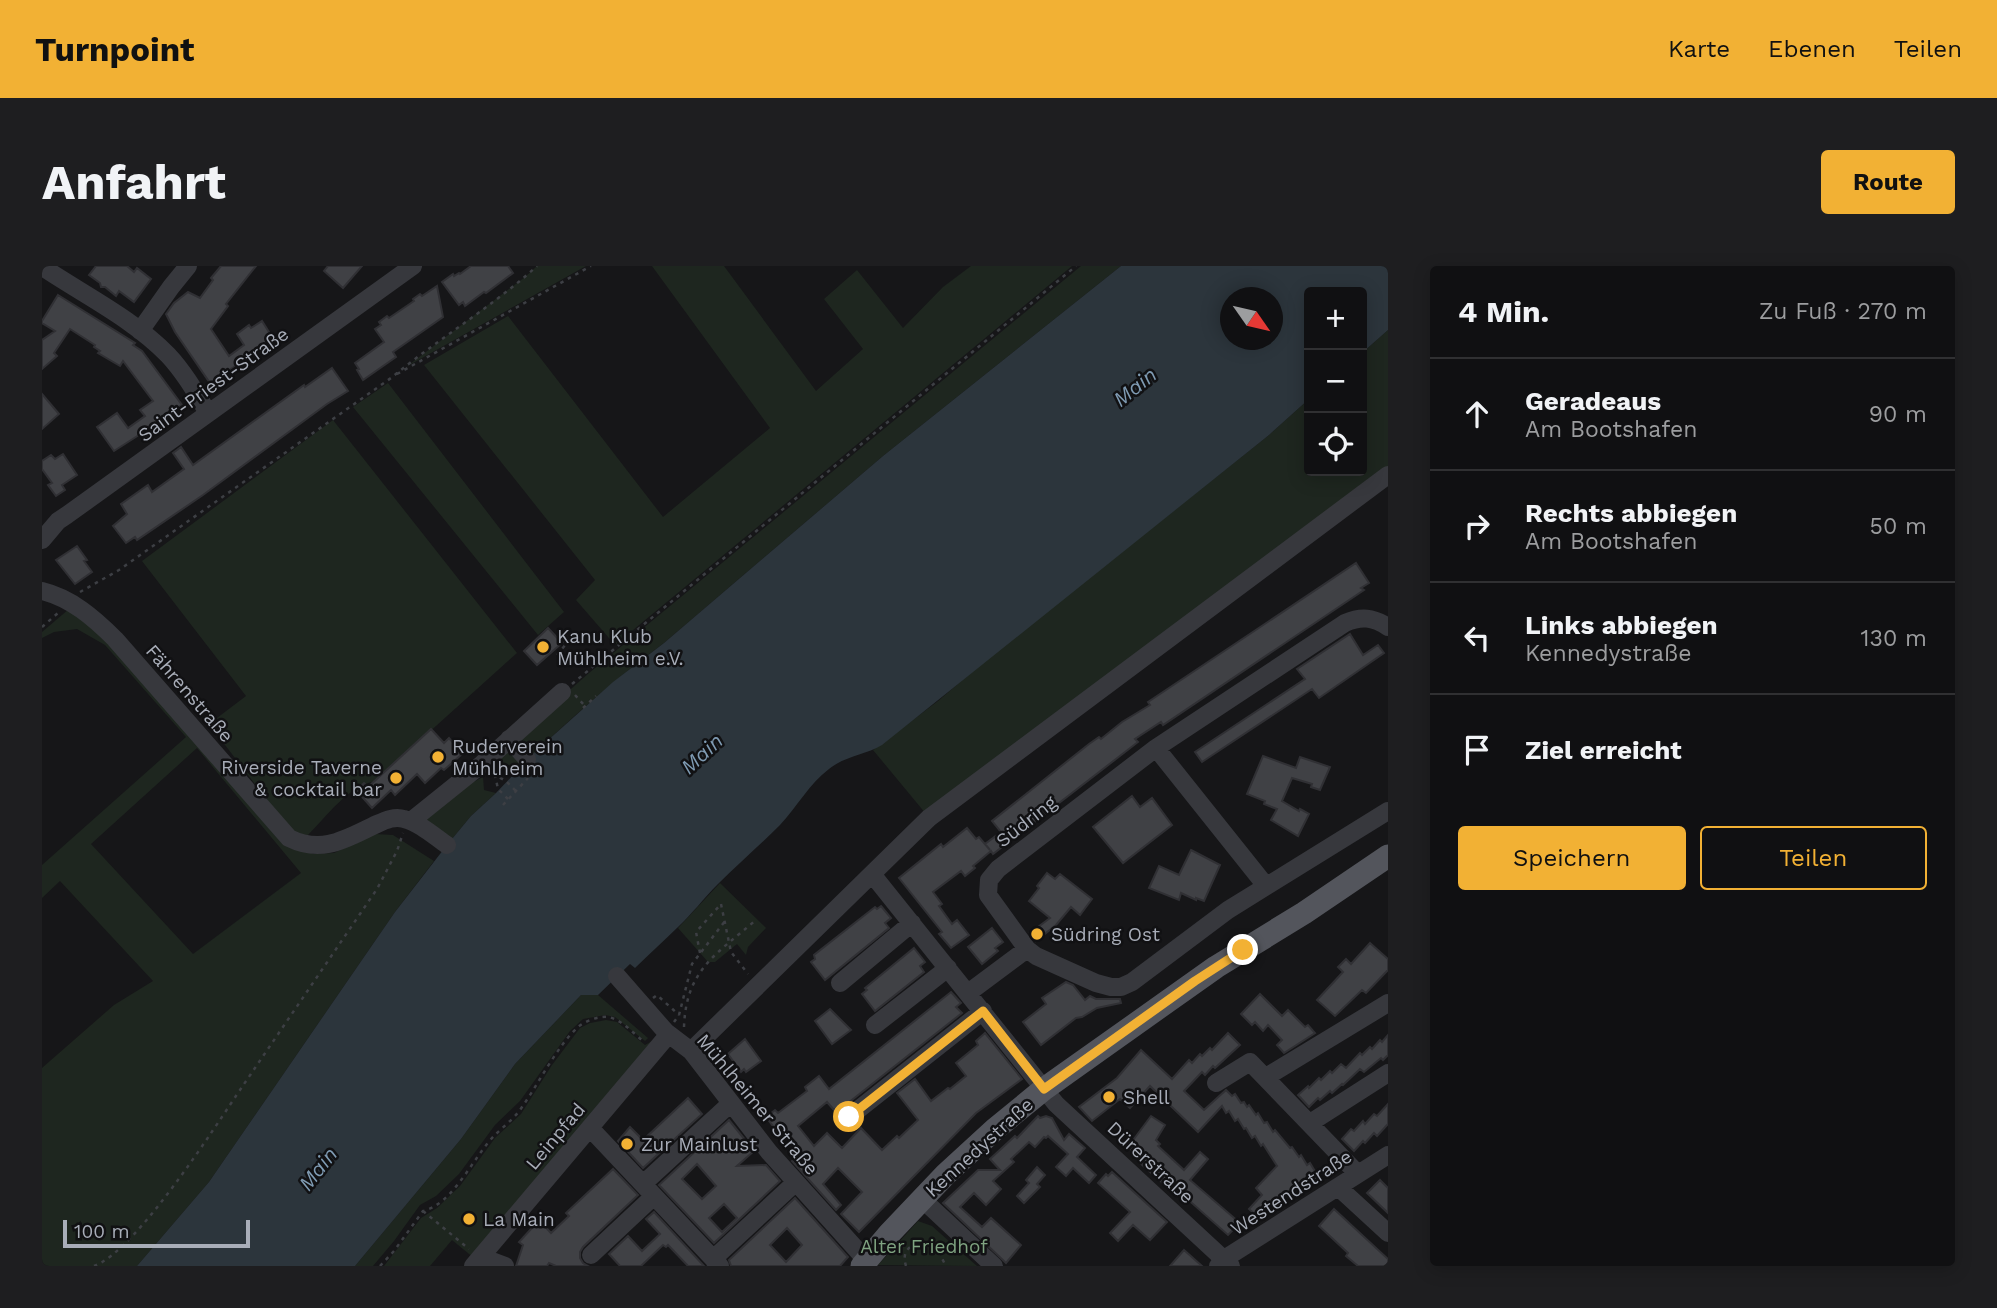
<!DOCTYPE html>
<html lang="de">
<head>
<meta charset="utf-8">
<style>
	:root { --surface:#101012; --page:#1e1e20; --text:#f1f3f6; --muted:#9c9d9f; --line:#303032; --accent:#f2b134 }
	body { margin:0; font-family:"Work Sans",sans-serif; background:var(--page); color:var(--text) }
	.controls { position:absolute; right:21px; top:21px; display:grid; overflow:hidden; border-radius:7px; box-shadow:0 4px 18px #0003 }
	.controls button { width:63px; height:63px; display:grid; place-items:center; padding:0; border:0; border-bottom:2px solid var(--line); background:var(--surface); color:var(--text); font:35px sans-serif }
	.compass { position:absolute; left:1178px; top:21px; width:63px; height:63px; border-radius:50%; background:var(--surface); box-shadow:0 4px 18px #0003; rotate:124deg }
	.scale { position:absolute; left:21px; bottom:18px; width:187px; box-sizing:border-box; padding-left:7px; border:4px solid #a8adb8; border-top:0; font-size:19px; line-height:24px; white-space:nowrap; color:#a8adb8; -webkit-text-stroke:5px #111113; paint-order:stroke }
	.stop { position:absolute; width:21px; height:21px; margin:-16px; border:5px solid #f2b134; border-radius:50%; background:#fff }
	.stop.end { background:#f2b134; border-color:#fff; box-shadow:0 2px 7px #0008 }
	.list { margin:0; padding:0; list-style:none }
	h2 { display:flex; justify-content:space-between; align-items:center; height:91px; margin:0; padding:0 28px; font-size:30px }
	h2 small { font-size:23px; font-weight:400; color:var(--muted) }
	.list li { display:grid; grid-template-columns:46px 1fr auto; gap:21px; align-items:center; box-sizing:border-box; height:112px; padding:0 28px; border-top:2px solid var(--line) }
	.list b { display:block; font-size:26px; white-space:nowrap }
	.list p { margin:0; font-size:23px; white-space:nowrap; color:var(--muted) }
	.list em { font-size:23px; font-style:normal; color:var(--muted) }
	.actions { display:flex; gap:14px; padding:21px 28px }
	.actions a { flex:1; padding:16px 0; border:2px solid var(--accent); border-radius:7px; text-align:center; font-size:24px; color:var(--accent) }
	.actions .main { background:var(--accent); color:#111 }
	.icon { flex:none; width:38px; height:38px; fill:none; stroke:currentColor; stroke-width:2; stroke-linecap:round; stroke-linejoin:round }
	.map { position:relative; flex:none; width:1346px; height:1000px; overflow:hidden; border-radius:7px }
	header { display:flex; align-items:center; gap:42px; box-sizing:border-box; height:98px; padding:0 35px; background:var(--accent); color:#111 }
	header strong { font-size:33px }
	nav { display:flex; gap:38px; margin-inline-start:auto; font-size:24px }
	.intro { display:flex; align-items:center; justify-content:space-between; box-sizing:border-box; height:168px; padding:0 42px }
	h1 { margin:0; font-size:49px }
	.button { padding:18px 32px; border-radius:7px; background:var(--accent); color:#111; font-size:24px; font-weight:700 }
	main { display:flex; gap:42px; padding:0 42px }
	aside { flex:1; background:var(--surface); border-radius:7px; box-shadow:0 4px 18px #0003 }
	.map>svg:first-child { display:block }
	.green { fill:#1e261f; fill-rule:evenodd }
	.water { fill:#2c353c; fill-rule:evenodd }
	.building { fill:#404145; stroke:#303034; stroke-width:2; fill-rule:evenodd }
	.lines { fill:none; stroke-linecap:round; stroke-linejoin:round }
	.path { stroke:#3d3f44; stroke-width:2.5; stroke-dasharray:3.5 5; stroke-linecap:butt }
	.minor { stroke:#37383d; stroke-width:18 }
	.major { stroke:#53555c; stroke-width:23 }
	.route { stroke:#f2b134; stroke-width:9 }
	.poi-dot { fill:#f2b134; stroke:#111113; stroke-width:2.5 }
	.labels { text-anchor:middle; stroke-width:5; stroke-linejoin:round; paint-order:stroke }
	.street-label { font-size:19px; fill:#a8adb8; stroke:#111113 }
	.poi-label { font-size:19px; fill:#a8adb8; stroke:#111113; text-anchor:start }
	.park-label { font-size:19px; fill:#7fa381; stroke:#111113 }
	.water-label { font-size:21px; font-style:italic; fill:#7f9bb3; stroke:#111113 }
</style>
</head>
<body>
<header>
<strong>Turnpoint</strong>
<nav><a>Karte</a><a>Ebenen</a><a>Teilen</a></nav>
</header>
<div class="intro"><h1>Anfahrt</h1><a class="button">Route</a></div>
<main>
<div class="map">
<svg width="1346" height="1000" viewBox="0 0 1346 1000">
	<rect width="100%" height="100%" fill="#161618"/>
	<path class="green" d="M495 0H544L364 101 483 11Z
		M610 0H682L774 125 821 83 782 33 815 4 861 62 901 21 929 0H1030L573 379 534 334 553 314 382 99 466 50 621 251 728 162Z
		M1039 0H1079L841 190 622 377C568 417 518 461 471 509L456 498 453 490 547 407Z
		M1346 64V206L884 548 831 484 896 435 944 394 1227 169 1267 133V205H1320V87Z
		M346 117 522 346 496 369 311 141Z
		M291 154 475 387 333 515C305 521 285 550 266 569L256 568 248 564 167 458 204 430 100 295Z
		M27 343 62 370 246 580 272 588 292 587 333 568 351 569 392 595 353 646 167 916 95 1000H0V802L72 739 111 715 18 615 0 632V599L144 471 63 379 35 363 12 366 0 372V366ZM155 482 259 607 151 688 49 578Z
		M441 511 442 524 454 527 429 550 410 573 378 553 408 528Z
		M678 617 724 662 706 681 704 689 695 678 673 696H666L636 662Z
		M539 729H556L606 772 603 775 573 751 563 749 541 753 528 765 478 835 453 859 417 908 394 930 378 939 352 975 331 1000H313L419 873 473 798Z
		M564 754 575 756 603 779 610 775 432 992 410 974 388 1000H342L379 952 395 942 418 920 453 872 479 848 510 799 538 762 548 757Z
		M876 955 890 960 935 1000 836 999Z"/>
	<path class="water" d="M1079 0H1346V64L1320 87V26H1267V133L1227 169 840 479C823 489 803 490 787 503 767 518 755 541 738 559 718 579 696 598 676 618 662 632 650 648 636 661 622 675 607 688 593 702L588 698 556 729H539L473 798 419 873 313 1000H95L167 916 353 646 405 579 429 550 454 527 495 484 571 416 622 377 841 190ZM1188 32H1230V74H1188Z"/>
	<path class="building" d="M54 0H85L92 6 95 2 109 13 92 36 77 25 74 30 63 21H59L58 17 47 9Z
		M179 0H214L184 38 186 40 169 63 187 90 202 79 195 68 207 59 209 62 220 55 232 74 168 117 133 66 124 48 132 37 146 26 158 32 171 14 169 12Z
		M286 0H320L301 22 282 5Z
		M429 0H466L471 7 444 27 442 26 423 40 421 36 417 39 400 16 411 8 412 10 417 7 418 8Z
		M395 20 401 51 351 86 354 91 321 114 315 104 317 103 313 97 342 76 333 63 339 59 337 56 345 50 347 52 372 35 371 33 378 28 380 30Z
		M16 29 93 77 91 79 100 85 140 139 135 142 136 144 72 185 55 161 75 147 86 162 103 150 98 144 111 135 81 95 78 100 56 87 58 85 52 81 53 79 28 63 12 87 15 90 0 103V74L13 65 0 57V55Z
		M290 102 306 125 285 138 161 229 95 274 93 271 84 277 71 260 85 248 79 238 106 219 110 226 142 203 131 187 139 181 151 199 262 119 263 121Z
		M0 128 17 148 0 163Z
		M21 188 35 209 20 219 23 224 14 230 6 219 10 217 0 203V195L9 189 13 193Z
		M35 280 45 294 42 295 50 306 33 318 14 294Z
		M1314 297 1327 317 1319 322 1322 324 1121 459 1119 456 1093 473 1096 476 951 588 949 585 931 600 933 602 923 610 919 605 891 626 900 638 897 640 910 658 915 654 927 669 909 682 897 668 900 666 857 612 899 578 901 581 925 562 934 573 937 571 948 584 943 578 959 566 950 555 1047 478 1057 471 1059 473 1080 456 1108 439 1106 436Z
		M506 362 520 377 495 399 482 385Z
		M1308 368 1321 389 1336 379 1342 387 1277 432 1270 423 1160 496 1153 486 1263 413 1255 403Z
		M389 463 402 477 407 472 415 481 413 483 419 489 402 504 399 502 383 517 375 508 353 529 349 524 330 542 314 524 322 517 326 521Z
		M1221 490 1254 502 1258 491 1288 501 1278 524 1269 521 1270 518 1250 512 1240 535 1257 545 1258 543 1267 548 1256 570 1229 554 1235 543 1222 538 1223 535 1205 528Z
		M1090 530 1098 541 1110 532 1130 559 1081 597 1051 561Z
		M1149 584 1178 599 1162 635 1154 632V634L1139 627 1137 634 1107 622 1117 600 1137 609Z
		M1005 607 1013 613 1018 608 1050 633 1038 649 1029 641 1014 659 994 675 988 667 1008 652 987 635 997 622 995 620Z
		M839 640 849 652 843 657 847 662 783 714 769 696 773 693 772 689 833 641 835 643Z
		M950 662 961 676 953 682 956 685 940 698 926 681Z
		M1328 677 1346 693V704L1324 727 1320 724 1293 750 1275 734 1301 706 1296 701 1304 693 1309 698Z
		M872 682 883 696 878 700 882 706 833 745 820 728 825 724 823 722Z
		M1024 716 1031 719 1043 734 1048 730 1054 733H1078L1079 737 1055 742 1040 751 1034 752 999 779 981 756 1004 738 1000 732Z
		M909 726 919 737 914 741 920 747 801 841 799 838 792 844 785 836 756 860 772 880 785 867 800 882 819 862 840 884 855 870 857 872 876 854 855 827 873 813 889 835 906 822 908 823 924 810 914 797 936 779 934 775 943 767 980 813 934 847 817 966 799 948 820 926 796 902 781 918 799 939 794 944 750 895 760 886 746 868 740 872 724 851 733 844 736 847 765 825 763 821 777 810 787 823Z
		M1218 728 1240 750 1246 744 1263 761 1266 759 1273 767 1242 787 1235 779 1240 774 1226 759 1221 765 1213 756 1210 759 1199 748Z
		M788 743 809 764 790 778 773 755Z
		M1186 767 1198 779 1173 802 1171 800 1163 809 1160 806 1142 825 1162 844 1184 824 1190 830 1193 828 1199 837 1202 836 1205 841 1207 839 1214 849 1216 847 1222 857 1225 856 1231 866 1233 864 1248 882 1250 881 1257 891 1259 889 1265 899 1268 897 1277 912 1263 921 1259 916 1239 935 1237 934 1232 940 1231 938 1216 951 1207 943 1220 929 1214 922 1235 900 1221 878 1219 880 1213 870 1210 872 1204 862 1202 863 1196 853 1193 855 1187 845 1184 847 1180 840 1156 866 1108 820 1088 842 1078 833 1050 855 1037 841 1075 812 1099 784 1130 813 1147 794 1150 797 1158 788 1160 790 1168 782 1170 784Z
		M1346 769V789L1341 794 1339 792 1322 806 1318 803 1301 819 1300 818 1290 827 1288 825 1278 834 1276 832 1267 841 1256 829 1266 820 1267 822 1277 812 1279 814 1288 805 1290 807 1299 798 1304 802 1318 787 1320 789 1328 781 1330 783 1338 774 1340 776Z
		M703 773 719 795 704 806 702 803 699 806 686 788Z
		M646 832 660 848 601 902 576 875 588 861 601 874Z
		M1346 838V858L1335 870 1332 867 1323 877 1321 875 1312 885 1300 873 1309 863 1312 865 1321 855 1323 858 1332 848 1335 850Z
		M996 850 998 852 1004 850 1010 852 1022 874 1027 868 1043 882 1035 891 1054 909 1047 917 1031 902 1024 910 1014 901 1026 888 1006 870 1004 872 1002 871 993 881 987 876 969 893 972 896 951 915 959 923 944 939 932 927 918 941 940 961 949 952 979 979 964 997 901 937 936 904H958L948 893 973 870 975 872Z
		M1109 850 1123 859 1114 874 1118 878 1116 880 1142 904 1158 886 1166 893 1148 914 1198 957 1186 969 1133 922 1130 925 1123 919 1099 898 1102 895 1086 881Z
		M687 854 712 885 695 900 724 899 738 915 672 977 617 919ZM655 898 674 920 660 933 640 913ZM682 938 695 952 680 966 667 952Z
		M995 901 1003 909 995 918 998 921 982 937 975 930 987 917 984 914Z
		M571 903 596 929 541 981 538 986V992L541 997 546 1000H514L507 997 505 1000H474L481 979 477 976 489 963 497 954 509 967 527 950 524 947Z
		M1070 906 1125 956 1108 974 1091 959 1076 975 1068 967 1088 946 1056 917 1064 908 1066 910Z
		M1338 914 1346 922V947L1325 927Z
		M753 932 806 991 798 1000H689L687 994ZM745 962 760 979 744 996 728 979Z
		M1292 943 1346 993V1000H1316L1304 990 1306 987 1277 960Z
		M612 946 662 1000H646L626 979 624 981 621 979 599 1000H578L567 988 586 970 600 985 618 968 604 953Z
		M1142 984 1160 1000H1128Z"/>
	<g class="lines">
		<path class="path" d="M355 108 549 0
			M38 326 77 304 349 112C396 73 450 41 495 0
			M0 361 16 347
			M515 389 524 378 518 371
			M530 418 1034 0
			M533 429 543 440
			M541 442 554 430
			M466 533 456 523 453 509 464 515 474 525
			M461 539 486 512
			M679 638 689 686 706 708
			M658 687 654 666 679 638
			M611 732 615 729 637 749
			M632 756 637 749 650 698 683 655
			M642 761C644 703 675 688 715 653
			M381 945 427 983
			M52 1000C95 984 172 862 200 821 245 755 290 689 335 623L355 585 361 567
			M338 1000 352 985 381 945C413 937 431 890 454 868 463 859 473 852 480 841 497 817 515 780 536 761 543 755 556 750 566 751 579 753 591 767 601 775
			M864 1000C860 988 865 979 878 978L897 987 904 1000"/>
		<path class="minor" d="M5 4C46 31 92 54 126 89 142 106 154 127 166 147
			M98 65 129 21 146 0
			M0 274 16 255 25 249 371 0
			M0 325C29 332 52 352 73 373L247 572C281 589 305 572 335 558 344 554 353 550 362 553 378 557 392 570 405 579
			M1346 361C1331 351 1319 350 1303 357L1114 482 956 603 947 614 946 629 985 683 994 690 1054 717 1069 721H1079L1090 716 1186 644 1346 545
			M467 473 485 493
			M1114 482 1224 620
			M369 555 440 498 520 426
			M830 608 1014 838 1189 1000
			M575 710 624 766 649 785 727 886 824 994
			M798 717 870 657
			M926 727 985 683
			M833 759 906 702
			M649 785 887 552 1346 209
			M1224 811 1346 737
			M1174 817 1208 796 1316 908
			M807 851 941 745
			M1268 857 1346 807
			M548 862 678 1000
			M601 918 689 837
			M1296 921 1346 967
			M880 933 952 1000
			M549 989 612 930
			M439 991 463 1000
			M671 993 754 916
			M431 1000 627 768
			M1176 1000 1182 993 1346 889"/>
		<path class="major" d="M820 1000 847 968 904 908 952 864 1002 823 1174 701 1262 647 1346 590"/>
	</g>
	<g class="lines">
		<path class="route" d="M807 851 941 745 1002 823 1153 715 1201 684"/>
	</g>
	<g class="poi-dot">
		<circle cx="501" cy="381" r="7"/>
		<circle cx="396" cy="491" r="7"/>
		<circle cx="354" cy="512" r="7"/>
		<circle cx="995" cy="668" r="7"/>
		<circle cx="1067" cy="831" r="7"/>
		<circle cx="585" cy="878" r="7"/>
		<circle cx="427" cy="953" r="7"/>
	</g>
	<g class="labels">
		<g class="street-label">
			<text transform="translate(171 118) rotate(-36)" y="7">Saint-Priest-Straße</text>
			<text transform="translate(148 427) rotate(49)" y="7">Fährenstraße</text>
			<text transform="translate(984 555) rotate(-38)" y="7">Südring</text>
			<text transform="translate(716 838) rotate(50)" y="7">Mühlheimer Straße</text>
			<text transform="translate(513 870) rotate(-50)" y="7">Leinpfad</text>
			<text transform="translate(937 881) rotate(-42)" y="7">Kennedystraße</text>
			<text transform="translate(1109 896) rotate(43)" y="7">Dürerstraße</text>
			<text transform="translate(1249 926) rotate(-33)" y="7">Westendstraße</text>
		</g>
		<g class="poi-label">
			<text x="515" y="377">Kanu Klub<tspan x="515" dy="22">Mühlheim e.V.</tspan></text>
			<text x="410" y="487">Ruderverein<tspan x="410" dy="22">Mühlheim</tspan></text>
			<text x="340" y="508" text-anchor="end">Riverside Taverne<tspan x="340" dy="22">&amp; cocktail bar</tspan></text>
			<text x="1009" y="675">Südring Ost</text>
			<text x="1081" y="838">Shell</text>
			<text x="599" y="885">Zur Mainlust</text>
			<text x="441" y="960">La Main</text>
		</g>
		<g class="park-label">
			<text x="882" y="987">Alter Friedhof</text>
		</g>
		<g class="water-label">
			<text transform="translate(1093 121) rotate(-39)" y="7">Main</text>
			<text transform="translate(660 488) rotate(-43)" y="7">Main</text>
			<text transform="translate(276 903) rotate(-52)" y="7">Main</text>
		</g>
	</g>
</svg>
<div class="controls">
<button>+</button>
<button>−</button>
<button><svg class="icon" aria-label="locate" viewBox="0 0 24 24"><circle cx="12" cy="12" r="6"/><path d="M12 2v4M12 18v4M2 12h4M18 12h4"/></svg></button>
</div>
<svg class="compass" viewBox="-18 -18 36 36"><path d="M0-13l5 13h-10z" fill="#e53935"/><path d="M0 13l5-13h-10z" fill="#9c9d9f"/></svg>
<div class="scale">100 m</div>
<div class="stop" style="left:807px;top:851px"></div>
<div class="stop end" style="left:1201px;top:684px"></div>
</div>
<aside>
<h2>4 Min.<small>Zu Fuß · 270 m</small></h2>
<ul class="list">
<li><svg class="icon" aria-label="ahead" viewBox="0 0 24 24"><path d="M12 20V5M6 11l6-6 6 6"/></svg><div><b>Geradeaus</b><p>Am Bootshafen</p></div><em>90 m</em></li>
<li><svg class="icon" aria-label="right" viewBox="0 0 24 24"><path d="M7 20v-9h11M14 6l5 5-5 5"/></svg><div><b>Rechts abbiegen</b><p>Am Bootshafen</p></div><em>50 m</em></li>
<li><svg class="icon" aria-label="left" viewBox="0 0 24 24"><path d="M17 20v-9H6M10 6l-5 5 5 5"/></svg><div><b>Links abbiegen</b><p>Kennedystraße</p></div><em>130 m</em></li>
<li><svg class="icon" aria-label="arrive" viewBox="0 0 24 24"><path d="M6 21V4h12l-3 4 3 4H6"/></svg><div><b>Ziel erreicht</b></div></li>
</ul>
<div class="actions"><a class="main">Speichern</a><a>Teilen</a></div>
</aside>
</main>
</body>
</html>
